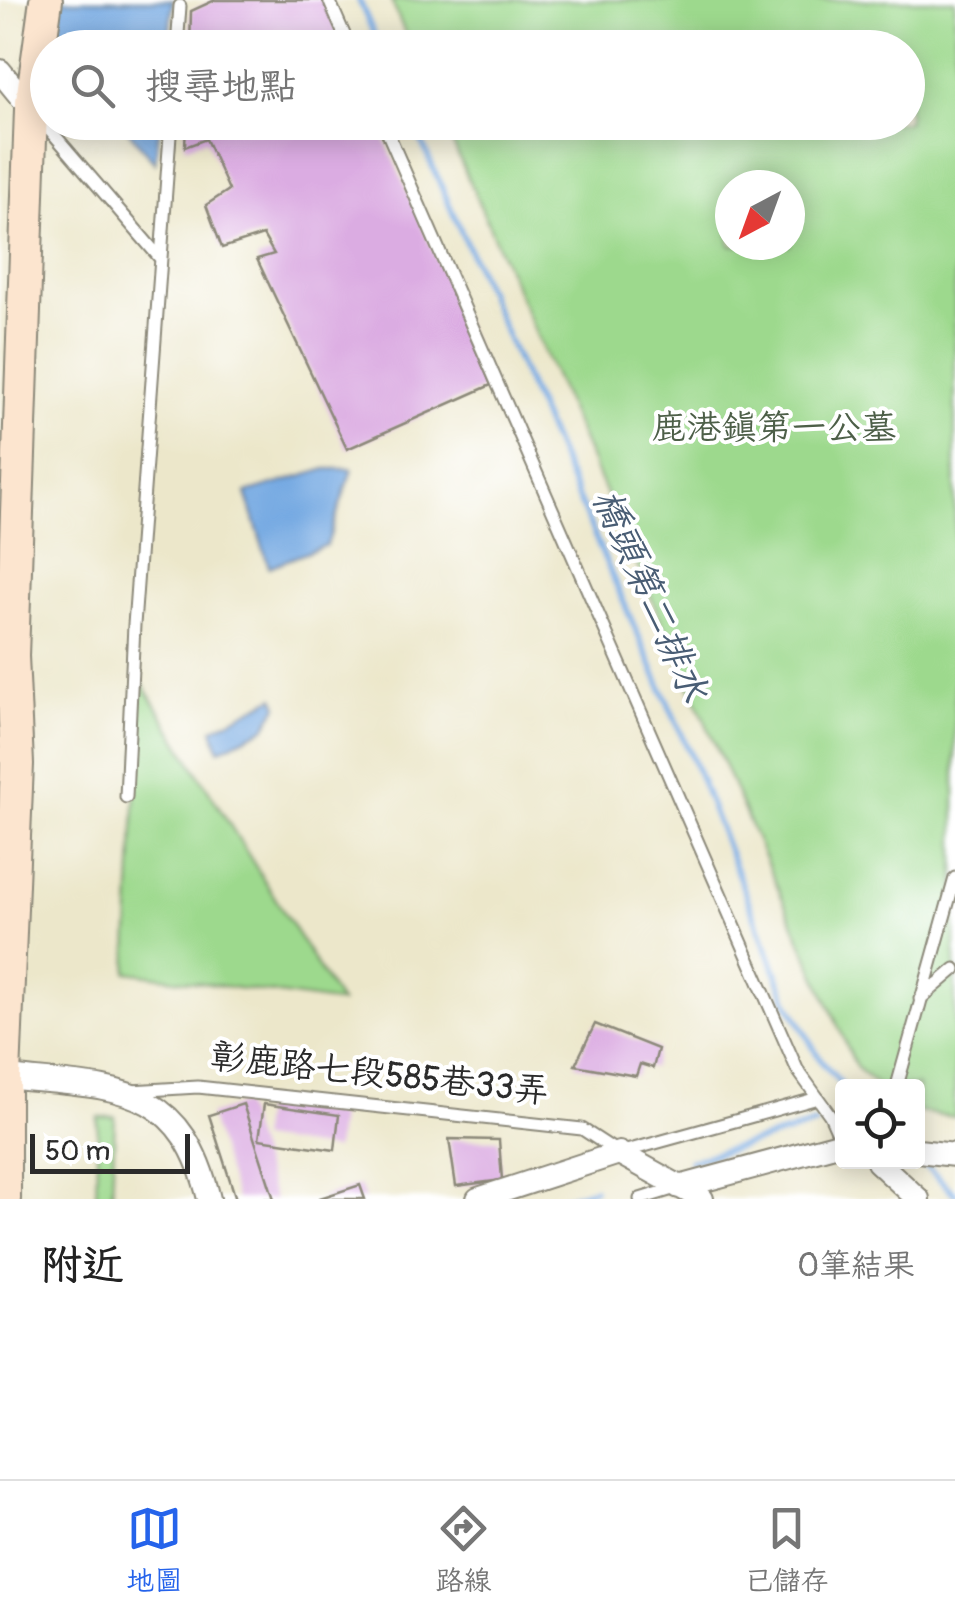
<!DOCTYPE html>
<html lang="zh-TW">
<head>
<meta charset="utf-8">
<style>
	:root { --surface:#fff; --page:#f6f6f6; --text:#222; --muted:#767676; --line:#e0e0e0; --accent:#2563eb }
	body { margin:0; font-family:Pangolin,"LXGW WenKai TC",sans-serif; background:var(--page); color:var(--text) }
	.controls { position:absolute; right:30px; bottom:30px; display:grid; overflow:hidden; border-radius:10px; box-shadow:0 5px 25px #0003 }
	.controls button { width:90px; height:90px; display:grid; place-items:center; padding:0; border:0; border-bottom:2px solid var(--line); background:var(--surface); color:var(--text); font:50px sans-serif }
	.compass { position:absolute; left:715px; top:170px; width:90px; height:90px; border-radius:50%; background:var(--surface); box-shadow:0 5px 25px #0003; rotate:221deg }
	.scale { position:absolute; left:30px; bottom:25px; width:160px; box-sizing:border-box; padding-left:10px; border:5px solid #2b2b2b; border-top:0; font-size:28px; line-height:35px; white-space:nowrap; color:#2b2b2b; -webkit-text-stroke:8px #fff; paint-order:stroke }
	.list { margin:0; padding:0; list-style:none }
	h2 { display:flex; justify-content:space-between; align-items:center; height:130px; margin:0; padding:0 40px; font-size:42px }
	h2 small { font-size:32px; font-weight:400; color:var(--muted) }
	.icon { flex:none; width:55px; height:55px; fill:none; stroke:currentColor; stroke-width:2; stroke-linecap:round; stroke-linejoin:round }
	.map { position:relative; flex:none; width:955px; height:1199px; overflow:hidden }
	.search { position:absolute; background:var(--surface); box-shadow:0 5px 25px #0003; left:30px; right:30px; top:30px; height:110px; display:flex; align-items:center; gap:25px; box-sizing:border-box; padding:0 35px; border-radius:55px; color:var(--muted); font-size:38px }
	.sheet { height:280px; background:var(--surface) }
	nav { display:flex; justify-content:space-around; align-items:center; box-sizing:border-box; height:140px; border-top:2px solid var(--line); background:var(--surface); font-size:28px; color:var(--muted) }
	nav a { display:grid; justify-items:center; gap:5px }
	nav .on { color:var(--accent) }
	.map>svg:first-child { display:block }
	.green { fill:#9dd98d; stroke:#64825c; stroke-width:2.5; fill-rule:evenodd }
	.water { fill:#75a9e2; stroke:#506a86; stroke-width:2.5 }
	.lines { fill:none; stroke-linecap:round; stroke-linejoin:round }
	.stream { stroke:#75a9e2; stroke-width:6 }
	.building { fill:#dbace2 }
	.lane-casing { stroke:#8c897a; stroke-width:15 }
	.street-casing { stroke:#8c897a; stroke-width:26 }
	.secondary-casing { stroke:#8c897a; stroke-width:36 }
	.lane { stroke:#fff; stroke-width:11 }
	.street { stroke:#fff; stroke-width:22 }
	.secondary { stroke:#fce5cf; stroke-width:32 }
	.labels { text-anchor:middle; stroke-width:8; stroke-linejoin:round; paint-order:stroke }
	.park-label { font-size:35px; fill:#4d5f48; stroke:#fff }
	.street-label { font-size:35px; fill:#2b2b2b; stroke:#fff }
	.water-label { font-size:38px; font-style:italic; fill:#495d74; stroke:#fff }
</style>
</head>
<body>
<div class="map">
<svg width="955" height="1199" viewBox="0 0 955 1199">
	<rect width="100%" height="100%" fill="#fff"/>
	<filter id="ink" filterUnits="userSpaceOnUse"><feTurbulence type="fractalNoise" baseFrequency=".01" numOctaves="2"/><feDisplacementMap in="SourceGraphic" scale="20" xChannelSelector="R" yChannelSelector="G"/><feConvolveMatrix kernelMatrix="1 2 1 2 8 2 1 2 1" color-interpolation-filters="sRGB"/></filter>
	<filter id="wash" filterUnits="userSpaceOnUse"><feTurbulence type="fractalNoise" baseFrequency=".0048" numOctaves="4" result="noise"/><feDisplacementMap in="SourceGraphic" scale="40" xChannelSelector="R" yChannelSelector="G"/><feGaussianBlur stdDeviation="2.25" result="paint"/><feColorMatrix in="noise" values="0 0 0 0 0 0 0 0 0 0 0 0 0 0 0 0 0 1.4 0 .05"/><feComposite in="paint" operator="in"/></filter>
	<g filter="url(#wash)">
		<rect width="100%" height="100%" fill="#ece7ca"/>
		<path class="green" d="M391 0H955V1117L918 1112V1086H878L856 1067 444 123 908 122V48L411 47ZM730 185H790V245H730Z
			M141 681 340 1003 127 972Z
			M98 1117H115L112 1199H96Z"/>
		<path class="water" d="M60 0H173L168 47H61L52 36Z
			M122 123H160L155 163Z
			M326 469H352L327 545 269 567 246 493Z
			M275 697 278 706 265 728 219 750 213 729Z"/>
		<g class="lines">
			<path class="stream" d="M359 0 380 48
				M413 122 693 760 788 1002 821 1061 843 1086
				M918 1159 955 1194
				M690 1161 816 1124
				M563 1199 594 1189"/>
		</g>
		<g id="blocks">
			<path class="building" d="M215 0H324L344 48H190L191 11Z
				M186 122H377L491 385 347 449 257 259 274 254 263 235 222 248 206 205 229 190 206 139 185 147Z
				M595 1024 658 1049 653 1068 640 1064 636 1076 575 1065Z
				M243 1104 274 1199H236L209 1115Z
				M264 1104 339 1115 335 1150 259 1139Z
				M449 1139 499 1140 502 1180 456 1186Z
				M360 1185 365 1199H320V1198Z"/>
		</g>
	</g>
	<g filter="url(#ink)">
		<use href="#blocks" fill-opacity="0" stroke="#8c897a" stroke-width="2.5"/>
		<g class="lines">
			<g class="lane-casing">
				<path id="lane" d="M329 0 350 48
					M177 48 180 6
					M39 117 160 258
					M383 122 797 1069 830 1115 842 1142
					M126 797 134 625 171 122
					M920 999 955 969
					M897 1086 955 878
					M131 1091 198 1087 582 1129 619 1153 818 1098
					M640 1199 679 1187"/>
			</g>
			<g class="street-casing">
				<path id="street" d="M0 71 31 109
					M0 1076C104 1090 179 1074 209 1199
					M918 1151 955 1155
					M878 1162 918 1199
					M679 1187 842 1143
					M478 1199 619 1153 702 1199"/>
			</g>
			<g class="secondary-casing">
				<path id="secondary" d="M4 1199V1076L17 764 12 656 31 109 46 0"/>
			</g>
			<use href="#lane" class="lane"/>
			<use href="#street" class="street"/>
			<use href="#secondary" class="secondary"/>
		</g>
	</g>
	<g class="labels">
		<g class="park-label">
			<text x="774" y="439">鹿港鎮第一公墓</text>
		</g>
		<g class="street-label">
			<text transform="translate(380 1073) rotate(6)" y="12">彰鹿路七段585巷33弄</text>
		</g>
		<g class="water-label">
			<text transform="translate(651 595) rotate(66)" y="13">橋頭第二排水</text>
		</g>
	</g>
</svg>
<div class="controls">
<button><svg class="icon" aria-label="locate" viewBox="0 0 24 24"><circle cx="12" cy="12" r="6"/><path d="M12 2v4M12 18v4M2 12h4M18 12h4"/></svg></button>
</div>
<svg class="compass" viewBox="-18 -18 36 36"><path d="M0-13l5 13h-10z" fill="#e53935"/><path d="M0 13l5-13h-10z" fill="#767676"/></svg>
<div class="scale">50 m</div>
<div class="search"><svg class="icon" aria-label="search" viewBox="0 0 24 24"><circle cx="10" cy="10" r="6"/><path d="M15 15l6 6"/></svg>搜尋地點</div>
</div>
<section class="sheet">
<h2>附近<small>0筆結果</small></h2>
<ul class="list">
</ul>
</section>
<nav>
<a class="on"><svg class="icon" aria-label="map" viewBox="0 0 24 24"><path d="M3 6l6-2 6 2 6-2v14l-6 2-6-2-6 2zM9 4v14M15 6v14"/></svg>地圖</a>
<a><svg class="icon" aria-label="directions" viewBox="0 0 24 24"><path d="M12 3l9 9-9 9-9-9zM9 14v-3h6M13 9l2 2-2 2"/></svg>路線</a>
<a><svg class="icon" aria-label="saved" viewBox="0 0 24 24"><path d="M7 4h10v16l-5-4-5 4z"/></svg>已儲存</a>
</nav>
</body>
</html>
